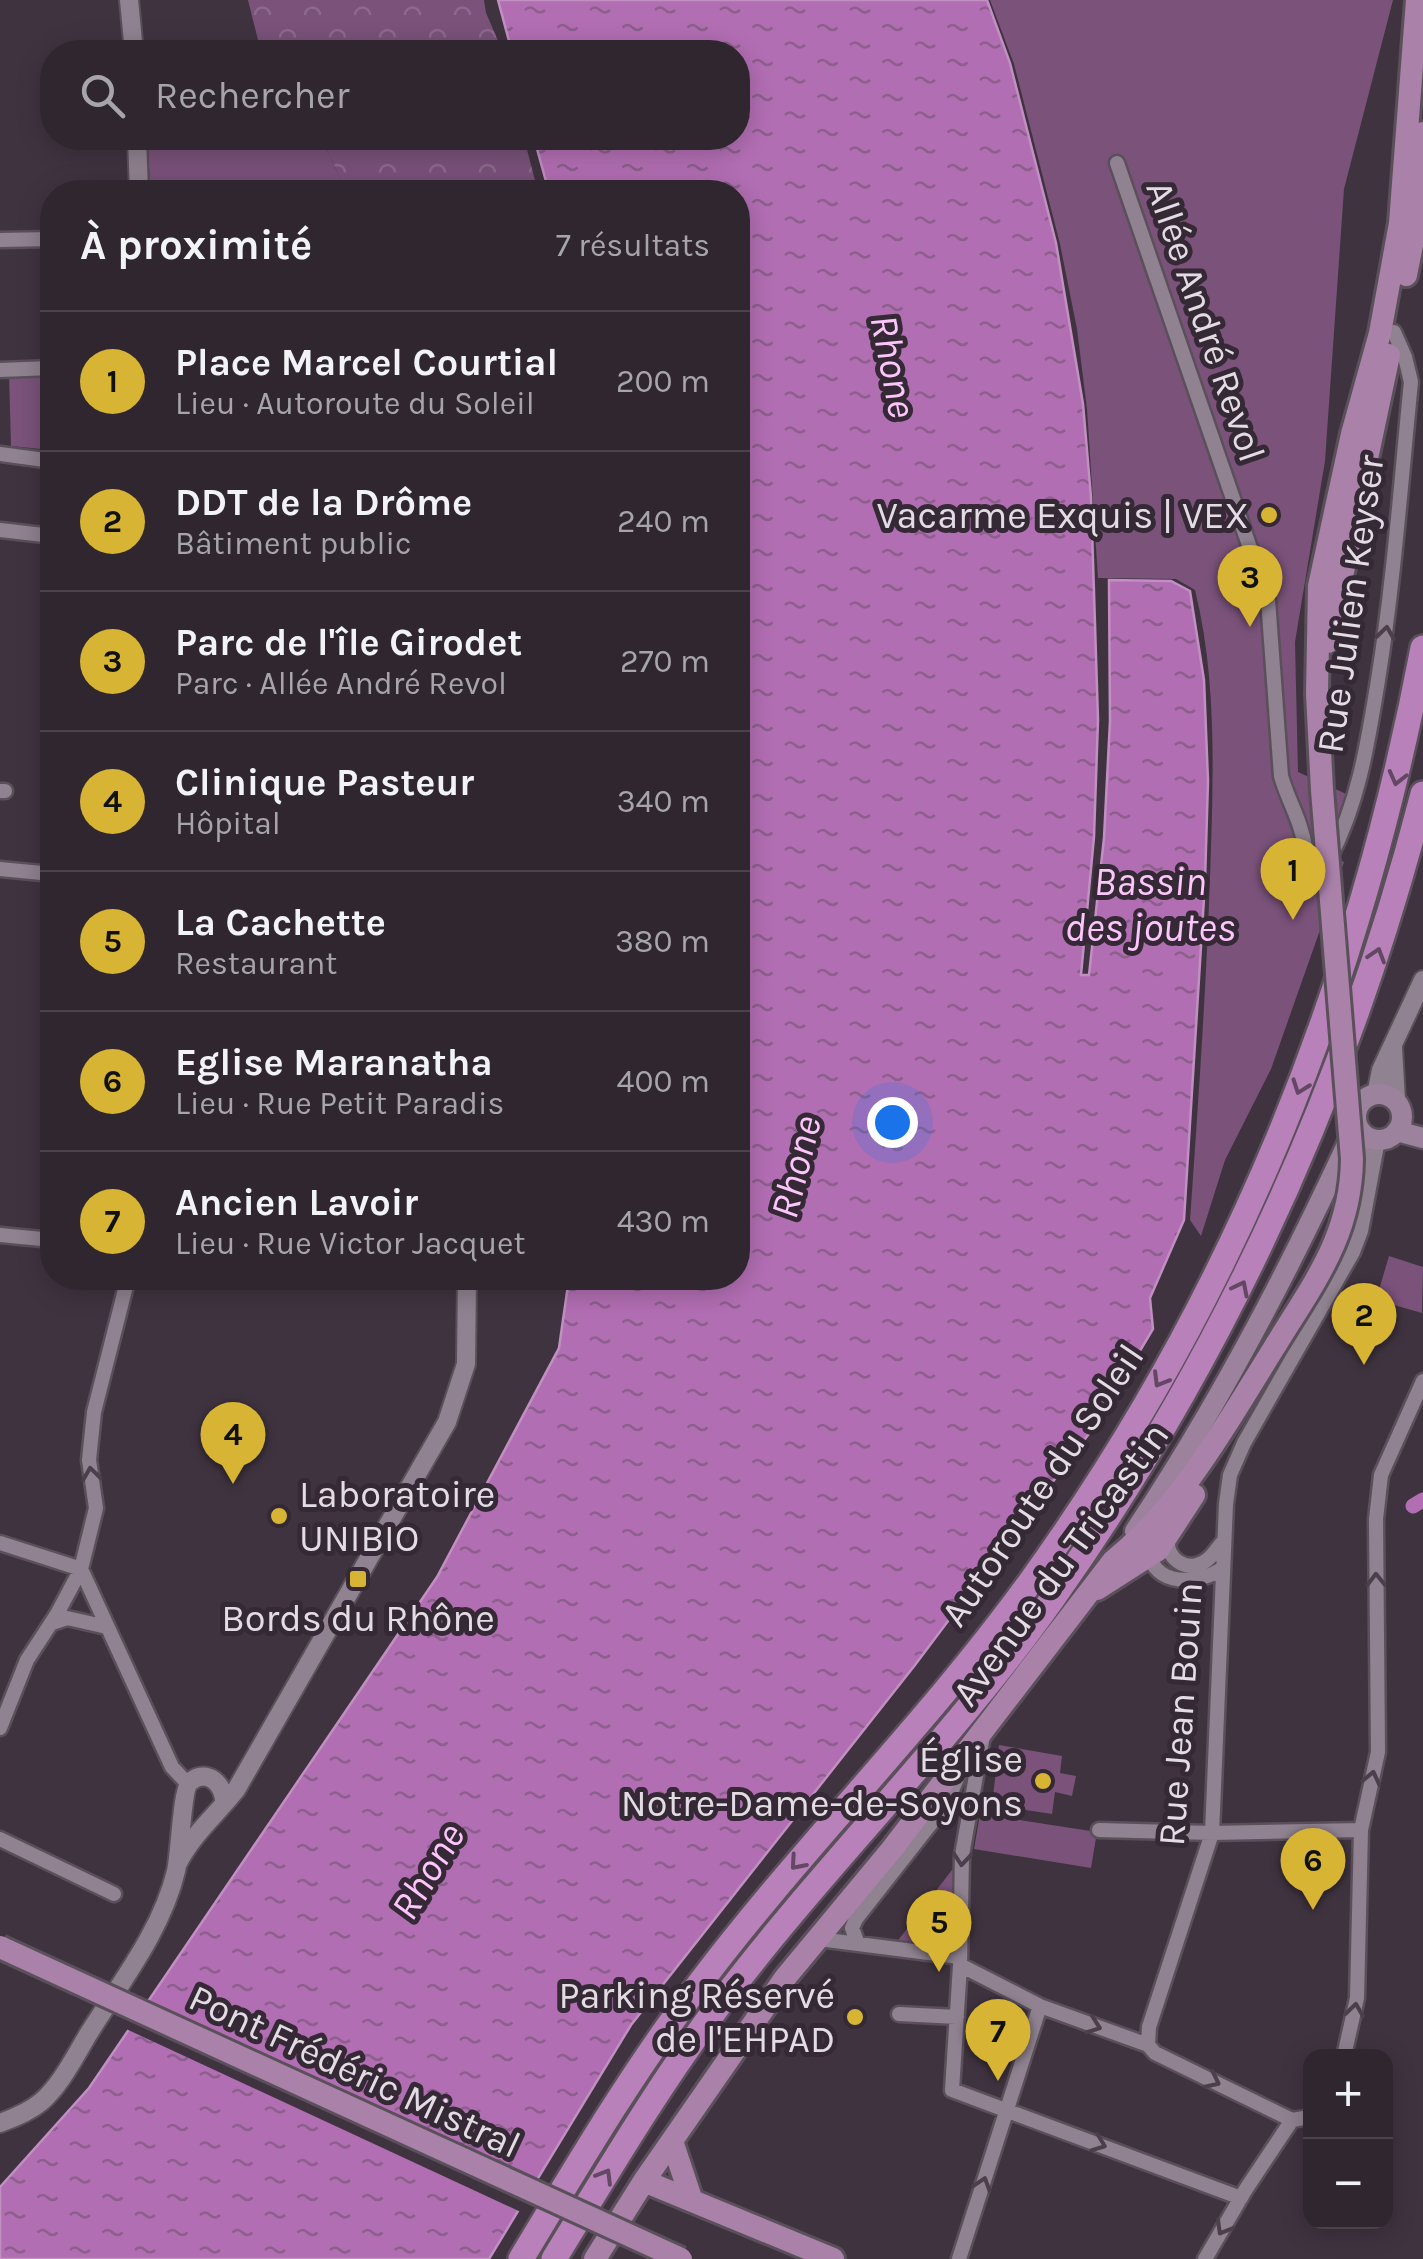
<!DOCTYPE html>
<html lang="fr">
<head>
<meta charset="utf-8">
<style>
	:root { --surface:#2f262f; --page:#372e37; --text:#f1f3f6; --muted:#a7a5aa; --line:#4a434b; --accent:#d7b434 }
	body { margin:0; font-family:Karla,sans-serif; background:var(--page); color:var(--text) }
	.controls { position:absolute; right:30px; bottom:30px; display:grid; overflow:hidden; border-radius:20px; box-shadow:0 5px 25px #0003 }
	.controls button { width:90px; height:90px; display:grid; place-items:center; padding:0; border:0; border-bottom:2px solid var(--line); background:var(--surface); color:var(--text); font:50px sans-serif }
	.you { position:absolute; left:892px; top:1122px; width:35px; height:35px; margin:-25px; border:8px solid #fff; border-radius:50%; background:#1a73e8; box-shadow:0 0 0 15px #1a73e833 }
	.badge { display:grid; place-items:center; width:65px; height:65px; border-radius:50%; background:var(--accent); color:#111; font-size:32px; font-weight:700 }
	.pin { position:absolute; translate:-50% -82px; filter:drop-shadow(0 2px 5px #0008) }
	.pin::after { content:''; position:absolute; top:52px; width:35px; height:30px; background:inherit; clip-path:polygon(0 0,100% 0,50% 100%) }
	.list { margin:0; padding:0; list-style:none }
	h2 { display:flex; justify-content:space-between; align-items:center; height:130px; margin:0; padding:0 40px; font-size:42px }
	h2 small { font-size:32px; font-weight:400; color:var(--muted) }
	.list li { display:grid; grid-template-columns:65px 1fr auto; gap:30px; align-items:center; box-sizing:border-box; height:140px; padding:0 40px; border-top:2px solid var(--line) }
	.list b { display:block; font-size:38px; white-space:nowrap }
	.list p { margin:0; font-size:32px; white-space:nowrap; color:var(--muted) }
	.list em { font-size:32px; font-style:normal; color:var(--muted) }
	.icon { flex:none; width:55px; height:55px; fill:none; stroke:currentColor; stroke-width:2; stroke-linecap:round; stroke-linejoin:round }
	.map { position:relative; flex:none; width:1423px; height:2259px; overflow:hidden }
	.search { position:absolute; background:var(--surface); box-shadow:0 5px 25px #0003; left:40px; top:40px; width:710px; height:110px; display:flex; align-items:center; gap:25px; box-sizing:border-box; padding:0 35px; border-radius:40px; color:var(--muted); font-size:38px }
	.panel { position:absolute; background:var(--surface); box-shadow:0 5px 25px #0003; left:40px; top:180px; width:710px; height:1110px; border-radius:40px }
	.map>svg:first-child { display:block }
	.green { fill:#7a527a }
	.forest { fill:url(#forest-crowns) }
	.water { fill:url(#water-ripples); stroke:#c18fc2; stroke-width:2.5 }
	.pier { fill:#3f333f }
	.lines { fill:none; stroke-linecap:round; stroke-linejoin:round }
	.canal { stroke:#b26eb3; stroke-width:15 }
	.minor-casing { stroke:#5a505a; stroke-width:19 }
	.tertiary-casing { stroke:#5a505a; stroke-width:22 }
	.secondary-casing { stroke:#5a505a; stroke-width:25 }
	.primary-casing { stroke:#5a505a; stroke-width:28 }
	.motorway-casing { stroke:#5a505a; stroke-width:30 }
	.minor { stroke:#908290; stroke-width:14 }
	.tertiary { stroke:#908290; stroke-width:18 }
	.secondary { stroke:#9c829d; stroke-width:20 }
	.primary { stroke:#a981a9; stroke-width:22 }
	.motorway { stroke:#b981ba; stroke-width:25 }
	.primary-bridge-casing { stroke:#5a505a; stroke-width:28; stroke-linecap:butt }
	.primary-bridge { stroke:#a981a9; stroke-width:22 }
	.oneway { stroke:#4b3f4b }
	.oneway2 { stroke:#634863 }
	.poi-dot { fill:#d7b434; stroke:#342934; stroke-width:4 }
	.labels { text-anchor:middle; stroke-width:10; stroke-linejoin:round; paint-order:stroke }
	.street-label { font-size:38px; fill:#e4dce4; stroke:#342934 }
	.poi-label { font-size:38px; fill:#e4dce4; stroke:#342934; text-anchor:end }
	.water-label { font-size:40px; font-style:italic; fill:#fcc6fc; stroke:#342934 }
</style>
</head>
<body>
<div class="map">
<svg width="1423" height="2259" viewBox="0 0 1423 2259">
	<defs>
		<pattern id="forest-crowns" width="20" height="18" patternUnits="userSpaceOnUse" patternTransform="scale(2.5)"><rect width="20" height="18" fill="#7a527a"/><path d="M2 6a3 3 0 1 1 6 0M12 15a3 3 0 1 1 6 0" fill="none" stroke="#8d6a8d"/></pattern>
		<pattern id="water-ripples" width="26" height="14" patternUnits="userSpaceOnUse" patternTransform="scale(2.5)"><rect width="26" height="14" fill="#b26eb3"/><path d="M2 4q2-2 4 0t4 0M15 11q2-2 4 0t4 0" fill="none" stroke="#8c5f8c"/></pattern>
	</defs>
	<rect width="100%" height="100%" fill="#3f333f"/>
	<path class="green" d="M990 0H1393L1344 189 1325 461 1295 642 1298 772 1355 798 1331 857 1344 862 1271 1069 1225 1160 1201 1236 1190 1220C1198 1106 1206 992 1210 878 1213 783 1218 683 1195 590L1176 579 1098 578 1087 409 1077 329 1060 244 1014 64Z
		M148 138H321L347 192H150Z
		M9 375H48L52 378 51 450 11 446Z
		M1389 1256 1423 1267 1422 1313 1376 1300Z
		M999 1745 1062 1756 1060 1773 1076 1776 1072 1796 1055 1792 1052 1814 992 1805Z
		M980 1814 1097 1832 1091 1868 974 1849Z
		M958 1862 955 1952 896 1943Z"/>
	<path class="forest" d="M248 0H484L486 13 503 52H261Z
		M321 138H524L538 192H347Z"/>
	<path class="water" d="M498 0H987L1010 63 1056 243 1083 404 1091 497 1098 720 1094 837 1081 975H1089L1104 838 1110 721 1109 580 1171 581 1190 591 1204 680 1208 781 1205 882 1184 1220 1150 1298 1153 1329 1097 1423 915 1665 631 2025 489 2259H0V2187L89 2088 437 1577 559 1348 569 1278H738V192H549L534 138H738V52H512Z"/>
	<path class="pier" d="M144 1999 542 2182 523 2213 124 2028Z"/>
	<g class="lines">
		<path class="canal" d="M1413 1506 1423 1500"/>
		<g class="minor-casing">
			<path id="minor" d="M1117 163 1268 600 1281 776C1288 801 1302 822 1305 848L1330 857C1359 802 1368 741 1378 680 1394 581 1401 481 1411 382L1405 357 1394 332
				M0 240 52 239
				M0 370 52 368
				M0 454 52 461
				M0 530 52 536
				M0 791H5
				M0 869 52 874
				M1362 1165 1363 1135
				M0 1235 52 1240
				M1168 1539C1166 1560 1188 1574 1207 1560 1213 1556 1218 1547 1223 1542
				M0 1543 81 1569
				M1148 1550C1154 1588 1198 1584 1222 1569
				M81 1569 172 1767 188 1784
				M52 1623 67 1618 107 1627
				M0 1728 27 1660 57 1614 81 1569 96 1508 89 1460 94 1412 128 1278
				M983 1736 962 1855 960 1965 952 2090 1241 2198
				M1099 1830 1212 1833 1361 1830
				M0 1839 114 1894
				M819 1939 960 1957
				M858 1944 852 1928 856 1919 947 1803 962 1766
				M960 1965 1040 2006 1148 2045 1155 2053 1292 2120
				M899 2014 957 2017
				M1148 2045 1149 2027 1212 1833 1226 1504 1230 1475 1244 1443 1353 1252 1361 1231 1378 1140
				M1344 2056 1357 1998 1361 1830 1378 1752 1376 1519 1381 1475 1423 1381
				M1292 2120 1310 2117
				M959 2259 1040 2006
				M1205 2259 1246 2189 1292 2120"/>
		</g>
		<g class="tertiary-casing">
			<path id="tertiary" d="M129 0 134 52
				M137 138 139 192
				M1393 1048 1396 1100
				M1376 1094 1381 1070 1423 980
				M178 1863C193 1834 216 1815 236 1790L447 1422 466 1364 467 1278
				M0 2123C14 2118 29 2112 41 2102 61 2085 75 2056 89 2033 121 1982 162 1930 176 1871 180 1854 182 1789 190 1782 207 1767 225 1785 224 1803"/>
		</g>
		<g class="secondary-casing">
			<path id="secondary" d="M1356 1117a23 23 0 1 1 46 0a23 23 0 1 1-46 0Z
				M1397 1131 1423 1138
				M1135 1531C1219 1405 1288 1273 1351 1136"/>
		</g>
		<g class="primary-casing">
			<path id="primary" d="M1406 275 1416 225 1423 133
				M1328 642 1389 355
				M1322 790 1317 694 1319 586 1352 434 1380 333 1400 223 1417 0
				M1097 1589 1158 1550 1194 1495
				M672 2141 692 2201
				M644 2181 833 2259
				M595 2259 644 2181 785 1978 892 1849 1113 1561C1185 1502 1228 1421 1277 1343"/>
		</g>
		<g class="motorway-casing">
			<path id="motorway" d="M521 2259C576 2168 630 2076 694 1991 799 1850 926 1726 1029 1584 1234 1300 1358 991 1423 648
				M554 2259C607 2173 658 2086 719 2005 824 1865 952 1741 1053 1598 1227 1352 1348 1086 1423 794"/>
		</g>
		<use href="#minor" class="minor"/>
		<use href="#tertiary" class="tertiary"/>
		<use href="#secondary" class="secondary"/>
		<use href="#primary" class="primary"/>
		<use href="#motorway" class="motorway"/>
		<g class="primary-bridge-casing">
			<path id="primary-bridge" d="M1277 1343C1315 1281 1351 1235 1352 1159L1322 790
				M0 1947 681 2259"/>
		</g>
		<use href="#primary-bridge" class="primary-bridge"/>
	</g>
	<defs><path id="oneway-chevron" d="M-2-3.5L2.5 0L-2 3.5" fill="none" stroke-width="1.6" stroke-linecap="round" stroke-linejoin="round" transform="scale(2.5)"/></defs>
	<g class="oneway">
		<use href="#oneway-chevron" transform="translate(1386 633) rotate(-82)"/>
		<use href="#oneway-chevron" transform="translate(91 1474) rotate(-98)"/>
		<use href="#oneway-chevron" transform="translate(1376 1580) rotate(-91)"/>
		<use href="#oneway-chevron" transform="translate(1372 1778) rotate(-77)"/>
		<use href="#oneway-chevron" transform="translate(962 1859) rotate(95)"/>
		<use href="#oneway-chevron" transform="translate(1355 2010) rotate(-82)"/>
		<use href="#oneway-chevron" transform="translate(1094 2026) rotate(20)"/>
		<use href="#oneway-chevron" transform="translate(1213 2081) rotate(26)"/>
		<use href="#oneway-chevron" transform="translate(1099 2144) rotate(21)"/>
		<use href="#oneway-chevron" transform="translate(983 2184) rotate(-72)"/>
		<use href="#oneway-chevron" transform="translate(1223 2228) rotate(120)"/>
	</g>
	<g class="oneway2">
		<use href="#oneway-chevron" transform="translate(1397 778) rotate(104)"/>
		<use href="#oneway-chevron" transform="translate(1377 955) rotate(-73)"/>
		<use href="#oneway-chevron" transform="translate(1300 1087) rotate(110)"/>
		<use href="#oneway-chevron" transform="translate(1241 1288) rotate(-63)"/>
		<use href="#oneway-chevron" transform="translate(1160 1380) rotate(121)"/>
		<use href="#oneway-chevron" transform="translate(797 1863) rotate(131)"/>
		<use href="#oneway-chevron" transform="translate(605 2176) rotate(-59)"/>
	</g>
	<g class="poi-dot">
		<circle cx="1269" cy="515" r="10"/>
		<circle cx="279" cy="1516" r="10"/>
		<rect x="348" y="1569" width="20" height="20" rx="5"/>
		<circle cx="1043" cy="1781" r="10"/>
		<circle cx="855" cy="2017" r="10"/>
	</g>
	<g class="labels">
		<g class="street-label">
			<text transform="translate(1206 321) rotate(71)" y="13">Allée André Revol</text>
			<text transform="translate(1350 604) rotate(-82)" y="13">Rue Julien Keyser</text>
			<text transform="translate(1042 1485) rotate(-56)" y="13">Autoroute du Soleil</text>
			<text transform="translate(1060 1564) rotate(-54)" y="13">Avenue du Tricastin</text>
			<text transform="translate(1180 1714) rotate(-86)" y="13">Rue Jean Bouin</text>
			<text transform="translate(355 2071) rotate(25)" y="13">Pont Frédéric Mistral</text>
		</g>
		<g class="poi-label">
			<text x="1249" y="528">Vacarme Exquis | VEX</text>
			<text x="299" y="1507" text-anchor="start">Laboratoire<tspan x="299" dy="44">UNIBIO</tspan></text>
			<text x="358" y="1631" text-anchor="middle">Bords du Rhône</text>
			<text x="1023" y="1772">Église<tspan x="1023" dy="44">Notre-Dame-de-Soyons</tspan></text>
			<text x="835" y="2008">Parking Réservé<tspan x="835" dy="44">de l'EHPAD</tspan></text>
		</g>
		<g class="water-label">
			<text transform="translate(894 366) rotate(79)" y="14">Rhone</text>
			<text x="1150" y="895">Bassin<tspan x="1150" dy="46">des joutes</tspan></text>
			<text transform="translate(795 1167) rotate(-76)" y="14">Rhone</text>
			<text transform="translate(427 1871) rotate(-59)" y="14">Rhone</text>
		</g>
	</g>
</svg>
<div class="controls">
<button>+</button>
<button>−</button>
</div>
<div class="you"></div>
<div class="pin badge" style="left:1293px;top:920px">1</div>
<div class="pin badge" style="left:1364px;top:1365px">2</div>
<div class="pin badge" style="left:1250px;top:627px">3</div>
<div class="pin badge" style="left:233px;top:1484px">4</div>
<div class="pin badge" style="left:939px;top:1972px">5</div>
<div class="pin badge" style="left:1313px;top:1910px">6</div>
<div class="pin badge" style="left:998px;top:2081px">7</div>
<div class="search"><svg class="icon" aria-label="search" viewBox="0 0 24 24"><circle cx="10" cy="10" r="6"/><path d="M15 15l6 6"/></svg>Rechercher</div>
<section class="panel">
<h2>À proximité<small>7 résultats</small></h2>
<ul class="list">
<li><span class="badge">1</span><div><b>Place Marcel Courtial</b><p>Lieu · Autoroute du Soleil</p></div><em>200 m</em></li>
<li><span class="badge">2</span><div><b>DDT de la Drôme</b><p>Bâtiment public</p></div><em>240 m</em></li>
<li><span class="badge">3</span><div><b>Parc de l'île Girodet</b><p>Parc · Allée André Revol</p></div><em>270 m</em></li>
<li><span class="badge">4</span><div><b>Clinique Pasteur</b><p>Hôpital</p></div><em>340 m</em></li>
<li><span class="badge">5</span><div><b>La Cachette</b><p>Restaurant</p></div><em>380 m</em></li>
<li><span class="badge">6</span><div><b>Eglise Maranatha</b><p>Lieu · Rue Petit Paradis</p></div><em>400 m</em></li>
<li><span class="badge">7</span><div><b>Ancien Lavoir</b><p>Lieu · Rue Victor Jacquet</p></div><em>430 m</em></li>
</ul>
</section>
</div>
</body>
</html>
